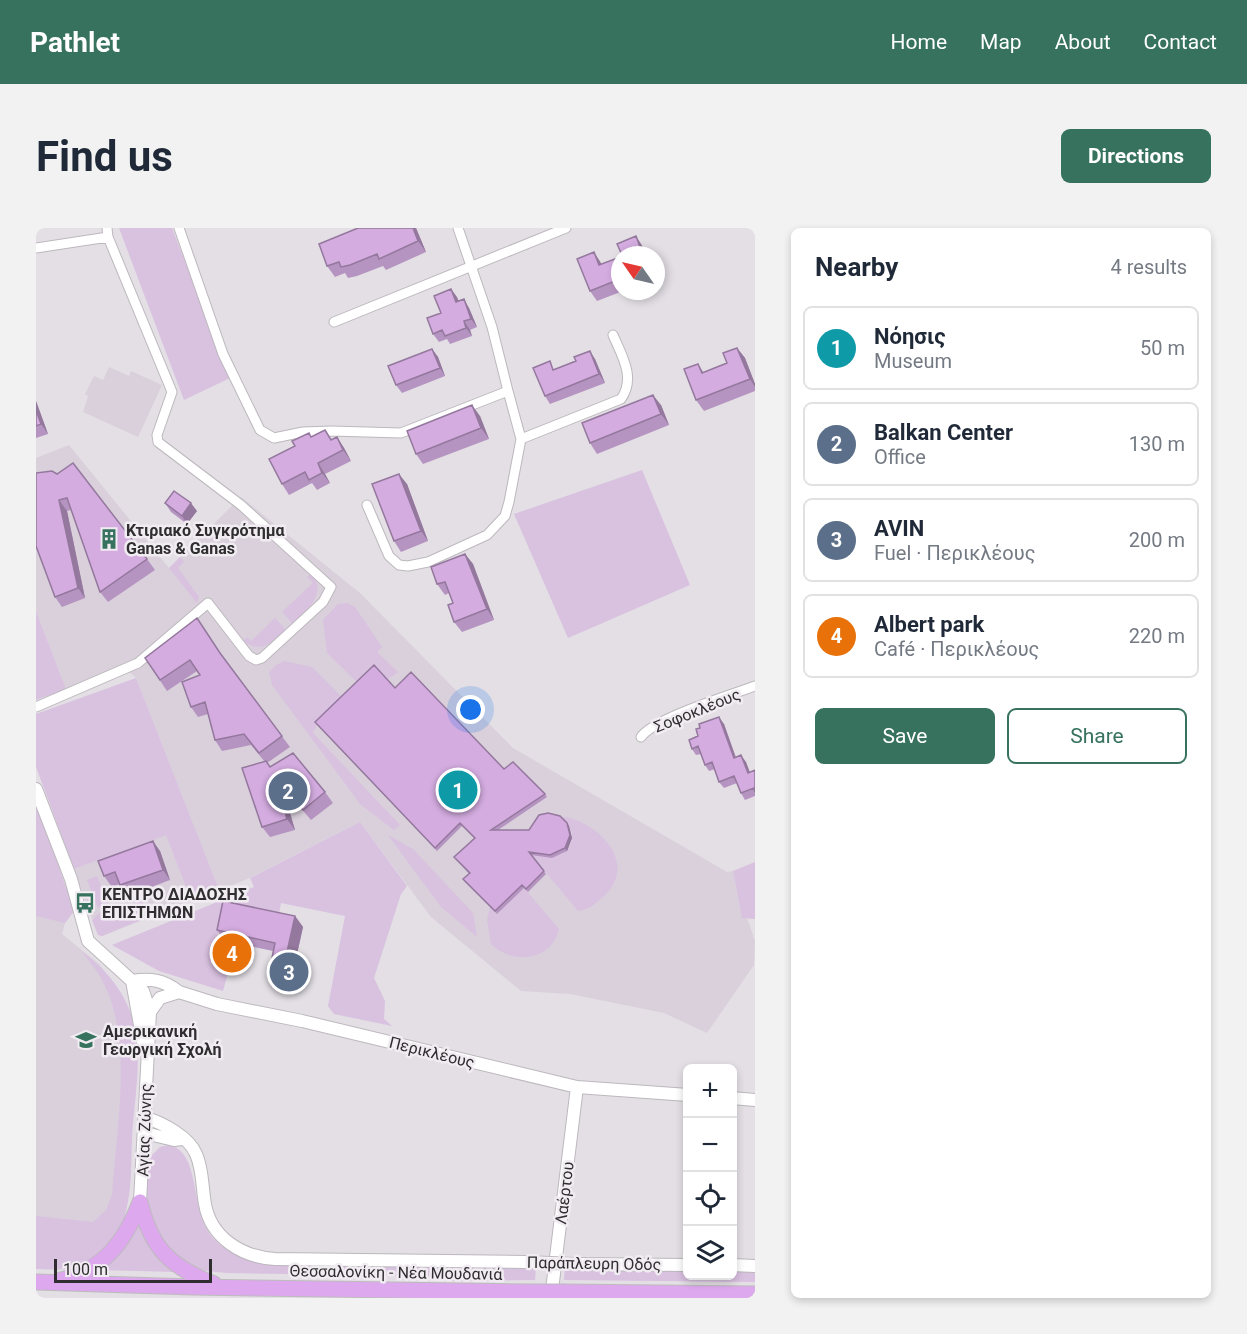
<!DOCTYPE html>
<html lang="en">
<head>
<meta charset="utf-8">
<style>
	:root { --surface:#fff; --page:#f2f2f3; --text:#1f2937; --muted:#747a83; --line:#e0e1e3; --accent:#36725d }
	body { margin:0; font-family:Roboto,sans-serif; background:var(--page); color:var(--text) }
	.controls { position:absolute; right:18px; bottom:18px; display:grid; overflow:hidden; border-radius:9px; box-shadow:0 3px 9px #0003 }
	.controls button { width:54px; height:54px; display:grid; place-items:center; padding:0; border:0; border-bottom:2px solid var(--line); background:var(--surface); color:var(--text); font:30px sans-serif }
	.compass { position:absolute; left:575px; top:18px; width:54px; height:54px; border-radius:50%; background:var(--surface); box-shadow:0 3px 9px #0003; rotate:304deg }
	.scale { position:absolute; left:18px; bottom:15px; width:158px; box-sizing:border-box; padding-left:6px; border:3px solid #2f2d2f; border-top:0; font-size:16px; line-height:21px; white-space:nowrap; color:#2f2d2f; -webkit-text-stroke:4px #f1ecf2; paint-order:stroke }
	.you { position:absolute; left:435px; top:482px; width:21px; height:21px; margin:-15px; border:4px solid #fff; border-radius:50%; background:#1a73e8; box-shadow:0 0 0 9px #1a73e833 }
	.badge { display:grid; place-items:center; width:39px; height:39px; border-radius:50%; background:var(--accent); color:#fff; font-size:20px; font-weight:700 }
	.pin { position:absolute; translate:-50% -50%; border:3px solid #fff; box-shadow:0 2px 6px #0006 }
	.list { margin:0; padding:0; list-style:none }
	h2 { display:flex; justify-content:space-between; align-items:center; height:78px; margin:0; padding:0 24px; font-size:26px }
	h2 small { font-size:20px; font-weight:400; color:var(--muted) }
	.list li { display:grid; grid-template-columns:39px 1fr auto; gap:18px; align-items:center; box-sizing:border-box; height:84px; margin:0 12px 12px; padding:0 12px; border:2px solid var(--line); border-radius:9px }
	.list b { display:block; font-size:22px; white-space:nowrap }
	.list p { margin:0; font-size:20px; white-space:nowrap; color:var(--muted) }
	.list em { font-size:20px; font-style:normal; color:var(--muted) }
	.actions { display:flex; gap:12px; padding:18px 24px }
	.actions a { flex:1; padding:14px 0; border:2px solid var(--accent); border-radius:9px; text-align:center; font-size:21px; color:var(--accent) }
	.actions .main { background:var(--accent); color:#fff }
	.icon { flex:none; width:33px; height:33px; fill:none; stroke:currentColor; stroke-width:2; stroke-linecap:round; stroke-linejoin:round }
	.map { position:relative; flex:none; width:719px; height:1070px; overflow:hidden; border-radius:9px }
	header { display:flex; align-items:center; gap:36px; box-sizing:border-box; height:84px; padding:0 30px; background:var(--accent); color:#fff }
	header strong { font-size:28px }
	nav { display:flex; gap:33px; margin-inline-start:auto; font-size:21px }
	.intro { display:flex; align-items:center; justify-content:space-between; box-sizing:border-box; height:144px; padding:0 36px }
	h1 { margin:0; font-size:42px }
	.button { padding:15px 27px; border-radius:9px; background:var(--accent); color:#fff; font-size:21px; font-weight:700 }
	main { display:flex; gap:36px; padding:0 36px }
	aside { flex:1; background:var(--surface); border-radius:9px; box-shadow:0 3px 9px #0003 }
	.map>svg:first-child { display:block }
	.built { fill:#d9d0db }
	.green { fill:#d9c1e0 }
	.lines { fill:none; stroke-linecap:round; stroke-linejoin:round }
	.minor-casing { stroke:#bcb8bd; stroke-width:11 }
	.tertiary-casing { stroke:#bcb8bd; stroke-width:14 }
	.trunk-casing { stroke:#bcbcbc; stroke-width:17 }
	.minor { stroke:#fff; stroke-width:9 }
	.tertiary { stroke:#fff; stroke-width:12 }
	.trunk { stroke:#dea8ee; stroke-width:15 }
	.tertiary-bridge-casing { stroke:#bcb8bd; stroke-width:14; stroke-linecap:butt }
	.trunk-bridge-casing { stroke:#bcbcbc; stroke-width:17; stroke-linecap:butt }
	.tertiary-bridge { stroke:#fff; stroke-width:12 }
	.trunk-bridge { stroke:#dea8ee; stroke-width:15 }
	.wall { fill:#b694c1 }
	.shaded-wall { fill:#94789d }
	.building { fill:#d4ace0; stroke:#94789d; stroke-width:1.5 }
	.labels { text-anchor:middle; stroke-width:5; stroke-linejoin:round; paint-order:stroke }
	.poi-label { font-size:16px; font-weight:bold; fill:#2f2d2f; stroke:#f1ecf2; text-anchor:start }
	.street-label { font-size:16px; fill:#2f2d2f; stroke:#f1ecf2 }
</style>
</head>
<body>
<header>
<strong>Pathlet</strong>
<nav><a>Home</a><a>Map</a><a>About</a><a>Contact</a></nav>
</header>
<div class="intro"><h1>Find us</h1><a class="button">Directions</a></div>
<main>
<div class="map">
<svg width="719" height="1070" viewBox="0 0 719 1070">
	<rect width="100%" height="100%" fill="#e3dfe5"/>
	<path class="built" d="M73 139 93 148 95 143 126 157 102 209 47 184 52 168 49 166 58 148 67 152Z
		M33 217 133 340 205 269 324 365 477 520 691 644 697 643 706 689 711 690 719 713 718 737 671 805 628 785 534 766 485 763 395 689 324 594 209 652 66 708 62 707 38 641 157 596 100 450 91 442 30 461 0 383V230Z
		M0 573 38 683 29 695 26 706 63 736 78 755 94 783 100 821 90 983 36 1040 22 1042 0 1041Z"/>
	<path class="green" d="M83 0H136L194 150 148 172Z
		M606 242 654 357 532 410 478 286Z
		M144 329 148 334 142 340 163 369 161 375 133 340Z
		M275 346C292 365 271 382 257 396L246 384 277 355 271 349Z
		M311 375 319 379 346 419 341 424 362 444 351 452 323 456 291 425 287 392 302 376Z
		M0 383 30 461 0 472Z
		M239 390 250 402C236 415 225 426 207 413L211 409 215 413Z
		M248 433 276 439 308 471 281 497 277 505 364 597 358 602 325 577 236 457 233 444 240 437Z
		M100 450 183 662 156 674 130 607 38 641 0 539V486Z
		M0 573 38 683 29 695 0 688Z
		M530 589C565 597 601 635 569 667 559 676 555 681 542 683L496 628V625C515 630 538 631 536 604L523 590Z
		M324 594 371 658 365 666 338 750 349 773 348 791 356 798 298 786 292 778 309 688 245 675 243 686 187 683 177 726 196 730 187 763 123 743 76 717 218 659 214 650Z
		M352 607 377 621 437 685 441 709 405 679Z
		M719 634V691L706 690 697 643Z
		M61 648 72 676 62 680 51 652Z
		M488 660 523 701C516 733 477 737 455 716L451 692 454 679 461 686Z
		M106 672 114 688 66 708 62 707 56 692 64 685 86 675 91 678Z
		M46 724C66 738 85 759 94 783 109 821 98 871 96 910 95 934 96 960 90 983 88 995 82 1006 74 1015 54 1039 29 1042 0 1041V988L57 994 70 982 76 967C80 903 98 812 67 754 62 743 53 733 46 724Z
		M133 917C167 925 152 986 179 1012 189 1023 202 1027 216 1031L500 1039 499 1052 418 1053 387 1048 192 1045 170 1043 136 1029 110 986 112 931 124 919Z
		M101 990 117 1025 140 1044 64 1042Z
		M529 1038 651 1040 652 1048H696L697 1041H719V1054L528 1052Z"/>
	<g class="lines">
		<g class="minor-casing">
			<path id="minor" d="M143 0 187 126 224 202 238 210 267 204 295 203 365 205 472 163 456 99 422 0
				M0 20 72 9
				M298 94 530 0
				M485 211 585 171C600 150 586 128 577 107
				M331 277 353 328 363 337 372 338 392 334 451 307 469 288 473 274 485 211 472 163
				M0 479 102 435 172 375 213 428 220 432 226 430 287 374 295 359 205 277 122 214 121 207 136 164 72 9 71 0
				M605 509C618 490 695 467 719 458"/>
		</g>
		<g class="tertiary-casing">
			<path id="tertiary" d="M0 561 35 651 52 713 107 763 114 784 104 974
				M96 753 108 819
				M96 753C115 750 128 752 143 764
				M114 784 124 770 143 764 181 776 266 793 541 859 652 867
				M696 870 719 872
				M110 890C127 895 153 909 160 926 167 941 166 960 169 976 175 1010 206 1029 239 1031L490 1034
				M109 905 138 912 145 911
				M539 1036 652 1037
				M696 1037 719 1038
				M515 1070 541 859"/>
		</g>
		<g class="trunk-casing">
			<path id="trunk" d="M104 974C115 1020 134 1039 178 1056
				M25 1052C67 1042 89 1014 104 974
				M0 1054 156 1059 496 1064
				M528 1064 719 1066"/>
		</g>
		<use href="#minor" class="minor"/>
		<use href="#tertiary" class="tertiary"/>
		<use href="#trunk" class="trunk"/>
		<g class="tertiary-bridge-casing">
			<path id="tertiary-bridge" d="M490 1034 539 1036"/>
		</g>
		<g class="trunk-bridge-casing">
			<path id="trunk-bridge" d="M496 1064H528"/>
		</g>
		<use href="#tertiary-bridge" class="tertiary-bridge"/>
		<use href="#trunk-bridge" class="trunk-bridge"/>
	</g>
	<path class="wall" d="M322 0H380L390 24 350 42 347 38 321 48 312 50 309 45 299 49 291 38Z
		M584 29V63H587L561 73 554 63 566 36Z
		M415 61 423 73 433 80 441 99 434 102 436 108 414 116 411 111 403 114 397 106 405 85Z
		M701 120 709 130 719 156V163L668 183 660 172 662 136 668 145 691 135Z
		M396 121 402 129 409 148 366 165 360 157Z
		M559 131 569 155 514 176 509 168 520 141Z
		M0 173 12 206 0 210Z
		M625 177 633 197 561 226 554 215Z
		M444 188 453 211 387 236 380 226Z
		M289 202 296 212 301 209 308 220 315 233 289 246 294 255 281 262 276 255 253 267 246 256 275 209Z
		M0 245 111 331 119 342 72 374 64 364 35 282 31 283 49 370 26 379 19 369Z
		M371 256 392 313 365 324 358 313Z
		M129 275 161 283 151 296 135 284Z
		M429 326 437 336 458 392 426 404 418 394 417 375 413 365 409 367 401 356Z
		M161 390 188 431 254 519 231 535 234 539 289 564 297 575 275 592 246 558 259 602 234 609 226 599 229 534 215 517 186 523 179 512 172 486 162 489 155 479 164 447 161 443 131 463 109 430Z
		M359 460 468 541 509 566 511 569 462 602H493L531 595 533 598 536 610 531 623 516 630 495 627 510 646 492 664 488 660 461 686 429 654 427 651 433 646 418 629 438 610 426 598 401 623 279 494Z
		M688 496 700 529 710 534 714 544 719 542V568L709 572 705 565 701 555 688 560 683 554 679 541 673 543 669 537 665 526 660 527 656 521 662 508Z
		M124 623 134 652 92 668 84 656 76 659 68 648Z
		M259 688 267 699 257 744 243 741 236 730 237 723 188 713 181 702Z"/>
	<path class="shaded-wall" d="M377 0H380L390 24 382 13Z
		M600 8 607 19 610 27H607Z
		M558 24 565 35 570 48 563 37Z
		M415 61 421 69 426 82 420 74Z
		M428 71 433 80 441 99 435 91Z
		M428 93 434 102 436 108 430 100Z
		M701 120 709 130 719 156V159L714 151Z
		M396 121 402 129 409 148 404 140Z
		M554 123 559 131 569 155 563 146Z
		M617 167 625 177 633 197 625 186Z
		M0 173 12 206 5 196 0 182Z
		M436 177 444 188 453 211 445 200Z
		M301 209 308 220 315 233 307 222Z
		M282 235 289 246 294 255 286 245Z
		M363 246 371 256 392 313 385 303Z
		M23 272 31 283 49 370 42 360Z
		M155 275 161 283 151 296 146 288Z
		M429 326 437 336 458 392 451 381Z
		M683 489 688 496 702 537 698 530Z
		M705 527 710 534 716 552 712 545Z
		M239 548 246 558 259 602 251 591Z
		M531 595 533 598 536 610 531 623 529 620Z
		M117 613 124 623 134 652 127 642Z
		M259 688 267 699 257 744 249 733Z"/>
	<path class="building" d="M322 0H377L382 13 343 31 341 26 314 37 305 39 303 34 291 38 283 16Z
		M600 8 607 27H586L581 16Z
		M558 24 563 37 584 29V51L554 63 541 31Z
		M415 61 420 74 428 71 435 91 428 93 430 100 409 108 406 102 397 106 391 90 405 85 398 68Z
		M701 120 714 151 660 172 648 141 662 136 666 145 691 135 687 125Z
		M396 121 404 140 360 157 352 138Z
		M554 123 563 146 509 168 497 140 514 133 517 142 540 133 538 129Z
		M617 167 625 186 554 215 546 195Z
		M436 177 445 200 380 226 371 203Z
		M0 182 5 196 0 198Z
		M289 202 295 212 301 209 307 222 282 235 286 245 273 252 269 244 246 256 233 231 259 218 256 213 273 205 275 209Z
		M37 235 111 331 64 364 31 270 23 272 42 360 19 369 0 318V245L16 243 21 246Z
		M363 246 385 303 358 313 336 256Z
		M138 263 155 275 146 288 129 275Z
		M429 326 451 381 418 394 412 377 417 375 409 354 401 356 395 339Z
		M161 390 184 425 246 508 223 525 208 506 179 512 169 474 155 479 146 454 164 447 154 432 124 452 109 430Z
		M338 437 359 460 375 444 468 541 477 534 509 566 455 602H493L503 587 512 585 524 588 531 595 534 607 529 620 514 627 493 624 508 643 490 661 486 657 459 683 427 651 434 645 418 629 439 610 424 595 399 620 279 494Z
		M683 489 698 530 705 527 712 545 719 542V564L718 560 705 565 698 548 683 554 676 534 669 537 662 518 656 521 653 512 662 508 660 501 664 500 663 496Z
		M257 525 289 564 267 582 239 548 251 591 226 599 206 540 230 533 234 539Z
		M117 613 127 642 84 657 79 644 68 648 62 633Z
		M187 673 259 688 249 733 236 730 239 715 181 702Z"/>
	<defs>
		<g id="building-bare" transform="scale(1.62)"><path d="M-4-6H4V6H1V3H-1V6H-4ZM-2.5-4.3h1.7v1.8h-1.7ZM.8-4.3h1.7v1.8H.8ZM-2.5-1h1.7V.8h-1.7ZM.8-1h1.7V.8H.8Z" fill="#36725d" stroke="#f1ecf2" stroke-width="2.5" paint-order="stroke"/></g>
		<g id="bus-bare" transform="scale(1.62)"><path d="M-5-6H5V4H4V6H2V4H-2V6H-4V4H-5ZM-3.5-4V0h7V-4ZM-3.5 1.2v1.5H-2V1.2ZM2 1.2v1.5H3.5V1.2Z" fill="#36725d" stroke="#f1ecf2" stroke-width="2.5" paint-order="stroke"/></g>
		<g id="university-bare" transform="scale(1.62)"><path d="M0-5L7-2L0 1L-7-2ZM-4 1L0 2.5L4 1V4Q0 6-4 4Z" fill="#36725d" stroke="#f1ecf2" stroke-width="2.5" paint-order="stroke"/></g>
	</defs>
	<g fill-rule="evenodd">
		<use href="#building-bare" x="73" y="311"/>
		<use href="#bus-bare" x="49" y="675"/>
		<use href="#university-bare" x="50" y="812"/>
	</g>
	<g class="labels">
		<g class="poi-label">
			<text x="90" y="308">Κτιριακό Συγκρότημα<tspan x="90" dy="18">Ganas &amp; Ganas</tspan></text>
			<text x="66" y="672">ΚΕΝΤΡΟ ΔΙΑΔΟΣΗΣ<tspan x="66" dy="18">ΕΠΙΣΤΗΜΩΝ</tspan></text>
			<text x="67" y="809">Αμερικανική<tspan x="67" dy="18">Γεωργική Σχολή</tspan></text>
		</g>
		<g class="street-label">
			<text transform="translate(661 482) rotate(-22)" y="6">Σοφοκλέους</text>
			<text transform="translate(396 824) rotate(14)" y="6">Περικλέους</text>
			<text transform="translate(108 902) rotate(-88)" y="6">Αγίας Ζώνης</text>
			<text transform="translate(528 965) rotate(-83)" y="6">Λαέρτου</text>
			<text transform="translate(558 1035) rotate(1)" y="6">Παράπλευρη Οδός</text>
			<text transform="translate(360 1044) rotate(1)" y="6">Θεσσαλονίκη - Νέα Μουδανιά</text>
		</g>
	</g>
</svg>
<div class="controls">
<button>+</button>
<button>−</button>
<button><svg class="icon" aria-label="locate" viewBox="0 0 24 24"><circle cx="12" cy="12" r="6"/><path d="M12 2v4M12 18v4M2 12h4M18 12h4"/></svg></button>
<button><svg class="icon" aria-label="layers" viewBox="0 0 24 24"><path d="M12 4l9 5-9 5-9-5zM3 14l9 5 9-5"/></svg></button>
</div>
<svg class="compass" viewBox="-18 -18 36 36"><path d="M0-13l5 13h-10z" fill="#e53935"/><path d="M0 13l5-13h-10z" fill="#747a83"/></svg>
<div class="scale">100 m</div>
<div class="you"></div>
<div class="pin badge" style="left:422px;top:562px;background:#0f9aa8">1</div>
<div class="pin badge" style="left:252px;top:563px;background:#5c6f8a">2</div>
<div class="pin badge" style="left:253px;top:744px;background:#5c6f8a">3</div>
<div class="pin badge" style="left:196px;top:725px;background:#e8710a">4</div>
</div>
<aside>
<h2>Nearby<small>4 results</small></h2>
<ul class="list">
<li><span class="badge" style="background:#0f9aa8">1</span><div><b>Νόησις</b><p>Museum</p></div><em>50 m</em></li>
<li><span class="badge" style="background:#5c6f8a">2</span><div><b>Balkan Center</b><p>Office</p></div><em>130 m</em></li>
<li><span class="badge" style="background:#5c6f8a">3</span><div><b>AVIN</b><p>Fuel · Περικλέους</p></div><em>200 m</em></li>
<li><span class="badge" style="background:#e8710a">4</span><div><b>Albert park</b><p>Café · Περικλέους</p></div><em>220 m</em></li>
</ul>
<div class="actions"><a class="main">Save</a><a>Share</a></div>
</aside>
</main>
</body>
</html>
